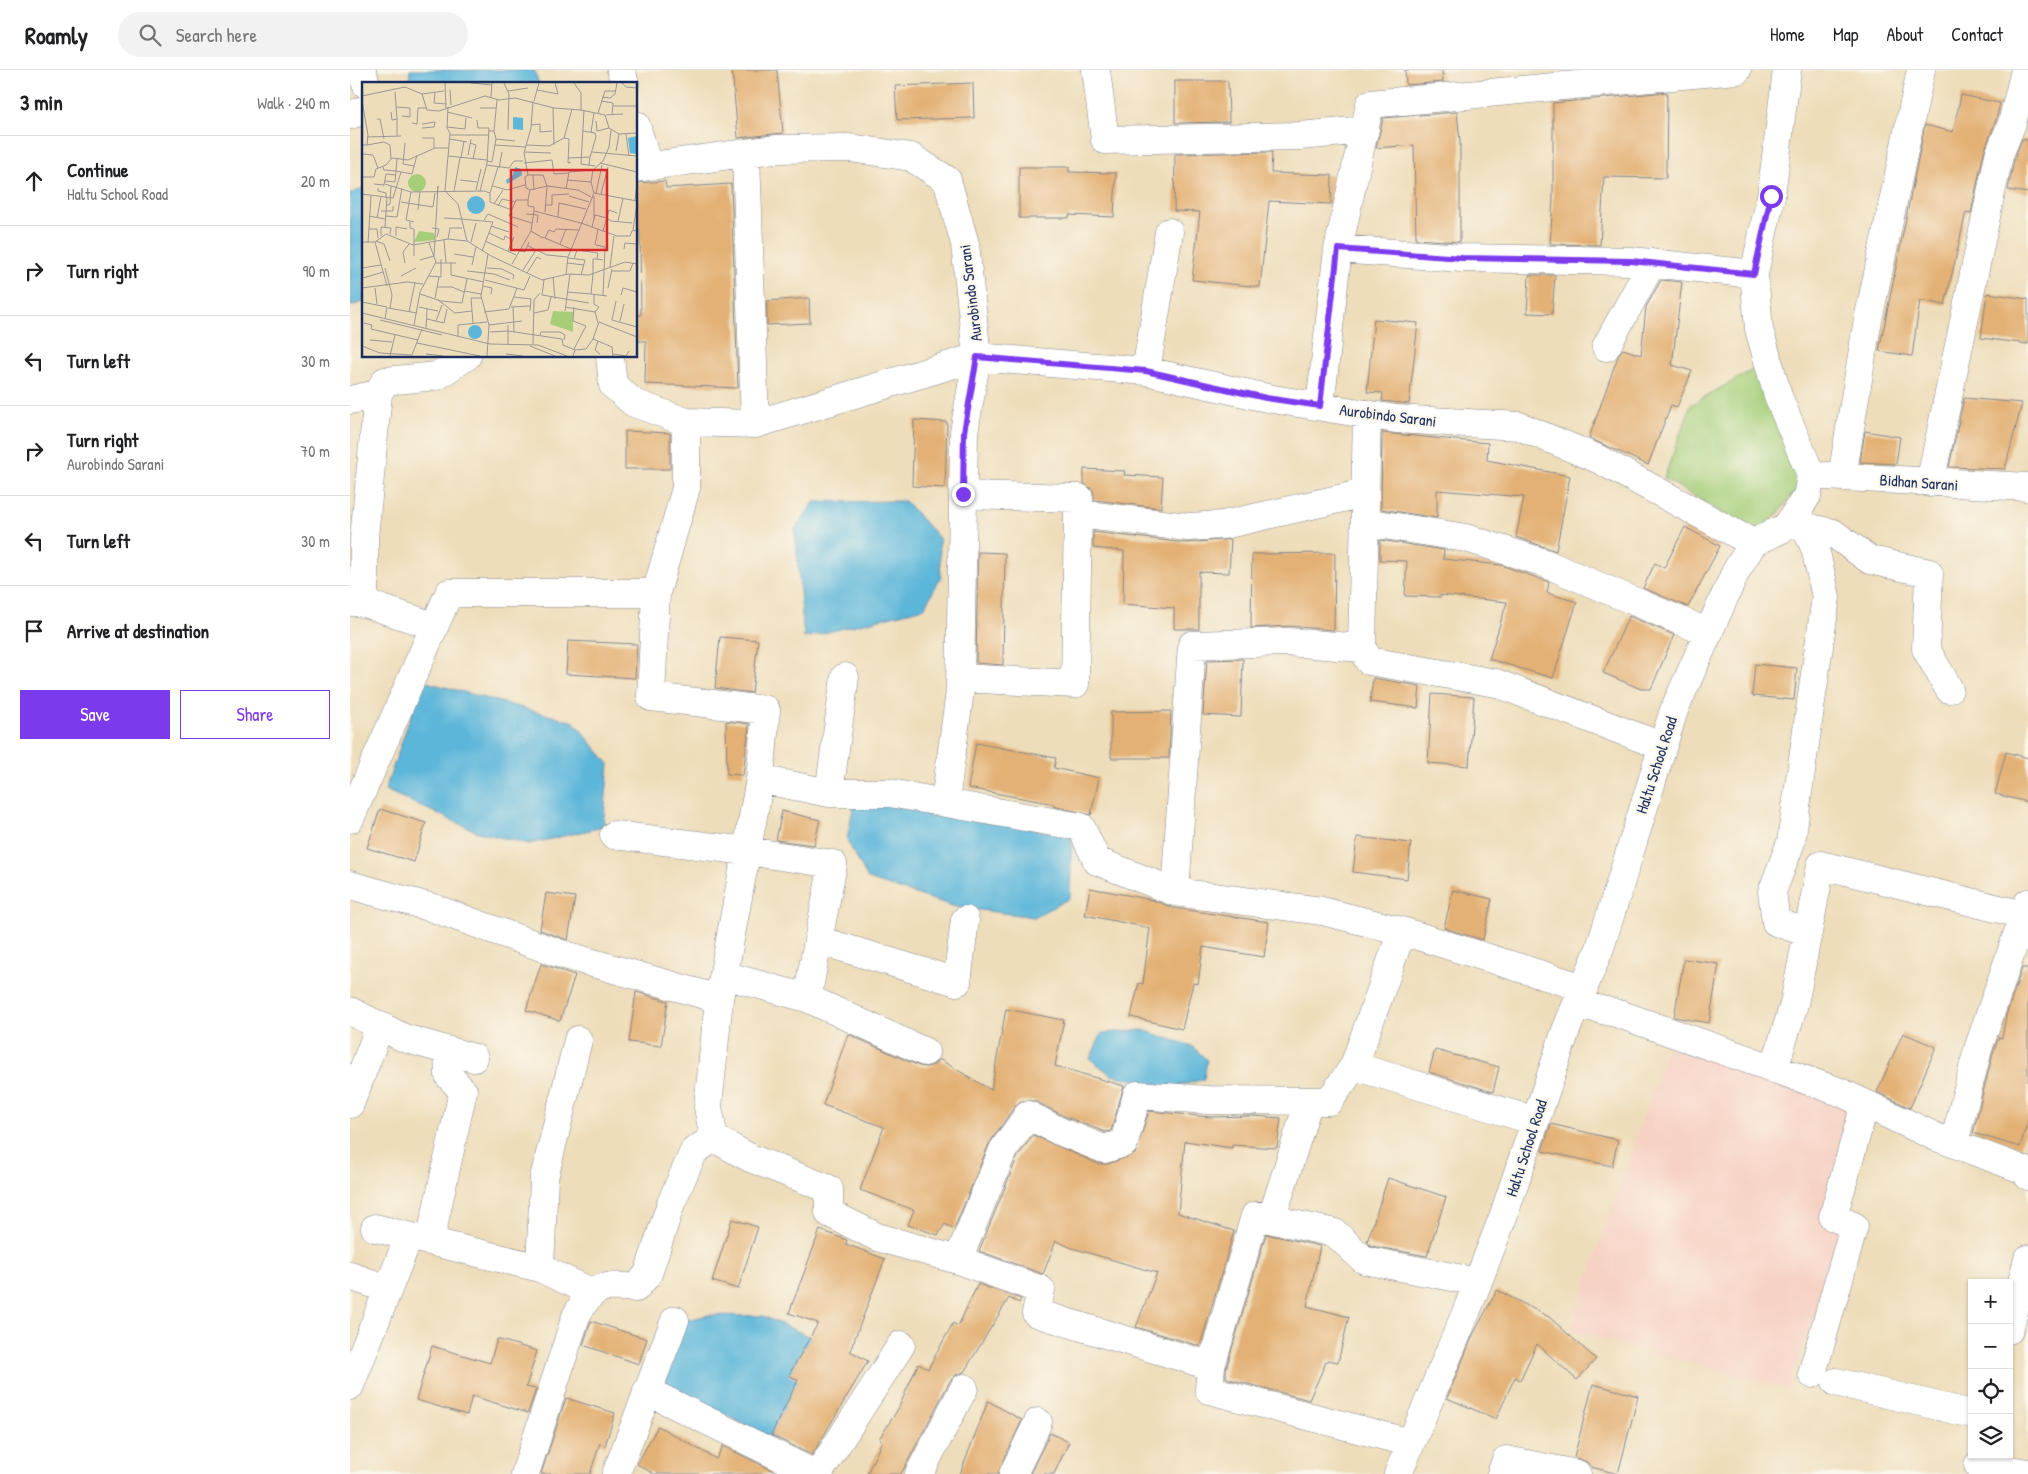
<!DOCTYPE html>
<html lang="en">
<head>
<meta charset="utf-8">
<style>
	:root { --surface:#fff; --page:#f2f2f2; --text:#202124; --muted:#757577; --line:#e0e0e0; --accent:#7c3aed }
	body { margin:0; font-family:"Patrick Hand",sans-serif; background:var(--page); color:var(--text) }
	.controls { position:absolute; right:15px; bottom:15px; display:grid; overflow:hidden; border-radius:0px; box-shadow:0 1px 4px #0004 }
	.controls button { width:45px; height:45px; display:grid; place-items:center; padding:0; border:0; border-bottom:1px solid var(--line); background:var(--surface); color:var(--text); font:25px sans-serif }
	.stop { position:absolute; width:15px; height:15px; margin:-11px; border:4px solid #7c3aed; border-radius:50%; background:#fff }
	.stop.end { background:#7c3aed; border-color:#fff; box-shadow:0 1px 5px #0008 }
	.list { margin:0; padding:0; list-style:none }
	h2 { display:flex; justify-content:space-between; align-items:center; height:65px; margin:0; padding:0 20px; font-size:21px }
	h2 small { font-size:16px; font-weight:400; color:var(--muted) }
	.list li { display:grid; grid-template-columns:32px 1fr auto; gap:15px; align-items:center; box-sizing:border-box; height:90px; padding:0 20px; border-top:1px solid var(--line) }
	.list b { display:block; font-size:19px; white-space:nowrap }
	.list p { margin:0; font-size:16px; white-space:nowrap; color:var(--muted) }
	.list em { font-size:16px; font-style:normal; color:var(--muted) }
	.actions { display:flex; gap:10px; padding:15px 20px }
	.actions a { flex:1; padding:11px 0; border:1px solid var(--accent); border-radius:0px; text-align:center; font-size:18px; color:var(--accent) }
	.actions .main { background:var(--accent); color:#fff }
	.icon { flex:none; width:28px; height:28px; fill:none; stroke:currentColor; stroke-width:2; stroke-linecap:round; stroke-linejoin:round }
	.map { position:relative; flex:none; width:1678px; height:1404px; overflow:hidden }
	header { display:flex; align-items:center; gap:30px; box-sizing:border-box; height:70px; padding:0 25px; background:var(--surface); border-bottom:1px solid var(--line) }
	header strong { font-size:24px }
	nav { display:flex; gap:28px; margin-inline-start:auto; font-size:18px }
	.search { width:350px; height:45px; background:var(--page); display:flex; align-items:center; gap:12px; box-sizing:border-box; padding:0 18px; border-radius:28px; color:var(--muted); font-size:19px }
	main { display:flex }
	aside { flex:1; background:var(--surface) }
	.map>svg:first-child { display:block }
	.built { fill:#f6d2c4 }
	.green { fill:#a6ce79; stroke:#607e6c }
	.water { fill:#5bb6d9; stroke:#3b729c }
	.building { fill:#e3b174 }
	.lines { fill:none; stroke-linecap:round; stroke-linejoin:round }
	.minor-casing { stroke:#84868c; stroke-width:29 }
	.minor { stroke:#fff; stroke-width:28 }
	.route { stroke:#7c3aed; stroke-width:6 }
	.labels { text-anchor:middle; stroke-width:4.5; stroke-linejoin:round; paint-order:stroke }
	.street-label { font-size:16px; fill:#1b2f5e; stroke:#fbf7ec }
	.inset-road { fill:none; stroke:#9a9795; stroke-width:1 }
	.view { fill:#d62828; fill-opacity:0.15; stroke:#d62828; stroke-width:2.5 }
	.inset-edge { fill:none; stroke:#1b2f5e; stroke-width:2.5 }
</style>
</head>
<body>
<header>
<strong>Roamly</strong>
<div class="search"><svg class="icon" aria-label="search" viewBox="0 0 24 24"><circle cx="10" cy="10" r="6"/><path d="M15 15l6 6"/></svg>Search here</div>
<nav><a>Home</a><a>Map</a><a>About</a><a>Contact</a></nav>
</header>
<main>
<aside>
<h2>3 min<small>Walk · 240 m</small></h2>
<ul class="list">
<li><svg class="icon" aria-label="ahead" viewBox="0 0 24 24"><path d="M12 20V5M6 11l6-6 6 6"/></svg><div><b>Continue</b><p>Haltu School Road</p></div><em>20 m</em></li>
<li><svg class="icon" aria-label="right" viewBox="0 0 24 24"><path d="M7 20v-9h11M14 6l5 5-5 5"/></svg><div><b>Turn right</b></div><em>90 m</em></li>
<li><svg class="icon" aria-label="left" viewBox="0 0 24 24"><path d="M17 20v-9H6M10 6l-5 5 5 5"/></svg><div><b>Turn left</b></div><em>30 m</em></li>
<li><svg class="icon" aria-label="right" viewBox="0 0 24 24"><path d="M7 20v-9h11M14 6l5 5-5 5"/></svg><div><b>Turn right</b><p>Aurobindo Sarani</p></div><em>70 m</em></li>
<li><svg class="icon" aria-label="left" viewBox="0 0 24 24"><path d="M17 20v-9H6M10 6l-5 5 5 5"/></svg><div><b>Turn left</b></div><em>30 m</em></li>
<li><svg class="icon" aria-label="arrive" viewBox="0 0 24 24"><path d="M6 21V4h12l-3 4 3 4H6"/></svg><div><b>Arrive at destination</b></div></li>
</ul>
<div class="actions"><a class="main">Save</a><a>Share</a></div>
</aside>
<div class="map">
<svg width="1678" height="1404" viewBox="0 0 1678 1404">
	<rect width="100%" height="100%" fill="#fbf7ec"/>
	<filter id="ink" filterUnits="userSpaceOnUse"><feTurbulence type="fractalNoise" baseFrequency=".02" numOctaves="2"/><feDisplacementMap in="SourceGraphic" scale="10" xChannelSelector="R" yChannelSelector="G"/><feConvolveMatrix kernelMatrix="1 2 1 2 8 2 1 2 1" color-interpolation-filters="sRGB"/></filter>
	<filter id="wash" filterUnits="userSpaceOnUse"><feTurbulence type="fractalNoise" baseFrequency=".0096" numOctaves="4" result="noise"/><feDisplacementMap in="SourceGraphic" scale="20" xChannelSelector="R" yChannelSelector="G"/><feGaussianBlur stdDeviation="1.12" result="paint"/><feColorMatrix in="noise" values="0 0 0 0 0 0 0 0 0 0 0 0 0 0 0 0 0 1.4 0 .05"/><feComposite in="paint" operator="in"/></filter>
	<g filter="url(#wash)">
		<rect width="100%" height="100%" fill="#eeddba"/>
		<path class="built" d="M1319 972 1505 1036 1494 1160 1438 1319 1220 1260Z"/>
		<path class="green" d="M1404 299 1445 386 1450 414 1426 446 1404 462 1314 408 1341 335Z"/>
		<path class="water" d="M60 0H184L189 14H59Z
			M14 118V232L0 236V124Z
			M555 431 589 468 591 507 574 538 454 568 445 460 464 432Z
			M73 611 224 652 259 694 253 757 179 774 128 762 35 720Z
			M524 732 722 766 720 828 684 847 606 837 518 809 497 770 503 738Z
			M793 960 842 976 857 990 854 1009 821 1018 762 1005 740 989 752 963Z
			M358 1245 413 1246 474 1273 420 1368 309 1310 329 1252Z"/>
		<g id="blocks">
			<path class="building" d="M382 0H427L433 63 388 68Z
				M1055 0H1092L1093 12 1056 15Z
				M825 11H878L879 52 825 53Z
				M623 13 624 48 547 50 545 16Z
				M1317 22 1316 108 1254 107 1250 175 1200 174 1203 129V33Z
				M1611 25 1650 33 1646 50 1634 82 1621 143 1616 142 1595 235 1570 230 1562 286 1529 281 1575 55 1603 62Z
				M1107 42 1110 71V172L1066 169 1064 75 1026 78 1033 48Z
				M1672 69 1678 70V123L1658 120 1664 90Z
				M922 82 921 103 982 105 981 134 919 131 910 217 842 210 850 142 824 141 825 84Z
				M669 97H719V102L766 103 764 147 719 145V148H669Z
				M315 111 316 118 381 114 388 318 295 314 296 271H286V245H291L290 160H286V113Z
				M1179 205H1205L1202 244 1177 243Z
				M1311 210 1332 212 1322 295 1342 301 1327 337 1321 335 1298 395 1239 368 1268 286 1273 279 1291 285 1296 237Z
				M1637 223 1678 229V274L1631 268Z
				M459 228 460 253 417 255V231Z
				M1024 249 1068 253 1059 334 1032 331 1033 323 1017 322Z
				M1614 328 1672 333 1655 399 1599 397Z
				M564 350 597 352 595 418 562 416Z
				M275 361 320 363V399H275Z
				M1515 361 1550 367 1546 394 1510 392Z
				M1032 363 1138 373 1137 390 1220 406 1206 481 1166 467 1174 427 1087 420V448L1031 439Z
				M734 399 775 401 774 405 813 407 811 438 745 430 743 420 734 414Z
				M1335 457 1370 476 1338 537 1293 518 1305 493 1314 498Z
				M743 462 836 473 881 469 879 503 849 502V559H824V538L773 534 774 481 743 478Z
				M1030 470 1094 480 1093 489 1151 495 1199 512 1197 523 1227 532 1203 608 1139 589 1157 532 1091 525V527L1055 526 1057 491 1030 490Z
				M628 482 655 483 653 595 626 593Z
				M985 483 984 560 938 556 901 558 902 484Z
				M1279 546 1324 565 1301 619H1291L1253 603Z
				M370 567 408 570 402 623 365 618Z
				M218 571 287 574 285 608 216 604Z
				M893 589 891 647 853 645 857 590Z
				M1405 594 1447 598 1444 630 1402 626Z
				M1023 608 1070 616 1068 638 1020 632Z
				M1082 624 1124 627 1119 696 1078 693Z
				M821 641 819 688H761V642Z
				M376 651 399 654 393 705 377 704Z
				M626 673 706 688 704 698 749 708 741 745 703 736 704 734 618 718Z
				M1656 682 1678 688V732L1645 724Z
				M30 739 76 753 64 792 17 778Z
				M432 741 470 750 464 775 426 770Z
				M1007 767 1061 773 1057 809 1003 802Z
				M740 818 803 830 823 838 919 852 914 887 853 877 848 914 843 913 832 959 781 947 789 913 793 914 800 858 735 845Z
				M1103 820 1142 829 1133 870 1094 858Z
				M196 823 225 827 218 870 190 860Z
				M1334 889 1369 894 1359 953 1324 947Z
				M191 894 225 905 210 951 176 940Z
				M1672 898H1678V1050L1670 1077 1623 1063 1643 983 1649 967 1652 968 1656 946Z
				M286 922 318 931 311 976 279 972Z
				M656 939 714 950 705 996 774 1016 761 1061 755 1062 716 1047 685 1031H671L665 1036 639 1074 604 1159 595 1154 588 1165 558 1155 564 1140 510 1120 534 1057 473 1035 498 964 569 996 577 997 584 995 589 989 641 1020Z
				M1553 963 1586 977 1560 1038 1527 1022Z
				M1085 980 1149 997 1143 1022 1079 1002Z
				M799 1041 860 1047 903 1046 931 1048 927 1078 882 1075V1078L835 1071 828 1143 884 1161 850 1276 786 1257 807 1203 722 1178 706 1171 693 1204 629 1181 667 1088 683 1065 748 1094H758L785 1084Z
				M1201 1054 1268 1070 1262 1096 1192 1081Z
				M1038 1108 1096 1127 1077 1186 1021 1176 1017 1172Z
				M382 1149 408 1157 388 1219 362 1211Z
				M470 1160 497 1170 496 1174 535 1189 500 1281 518 1291 462 1385 421 1365 448 1310 439 1305 468 1253 439 1243Z
				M916 1164 970 1176 957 1236 999 1247 988 1292 977 1290 959 1330 876 1308V1299Z
				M628 1214 671 1229 669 1233 659 1228 614 1302 606 1305 600 1311 551 1404H517L532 1371 529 1369 548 1339 568 1294 578 1299 603 1253 608 1256Z
				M1147 1220 1199 1247 1246 1289 1227 1310 1187 1274 1170 1310 1165 1307 1146 1349 1097 1328 1123 1265Z
				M241 1251 297 1269 289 1294 233 1275Z
				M147 1269 187 1281 176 1317 186 1319 178 1343 122 1326 117 1345 66 1330 82 1276 140 1293Z
				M1243 1314 1288 1326 1268 1404 1241 1397 1237 1392 1224 1387Z
				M216 1328 265 1343 255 1376 250 1373 240 1404H191Z
				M638 1331 672 1350 648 1404H610Z
				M308 1356 366 1389 373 1376 430 1404H304L287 1394Z
				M700 1363 719 1372 704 1404H680Z"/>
		</g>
	</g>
	<g filter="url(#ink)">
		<use href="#blocks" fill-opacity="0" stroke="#84868c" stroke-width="1"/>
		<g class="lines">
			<g class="minor-casing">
				<path id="minor" d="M12 0 16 14
					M271 0 275 14
					M746 0 755 70 950 66 1015 60
					M0 45 14 40
					M286 55 298 96
					M396 83 405 354
					M286 98 425 79 500 78 561 87 597 110 615 174 627 287 796 301 917 328 1046 349 1169 356 1248 389 1403 473
					M988 179 1112 188 1281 191 1404 204
					M1256 277 1302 193
					M796 301 819 162
					M0 330 28 324 35 311 87 306 117 286
					M970 336 988 179 1020 34 1387 0
					M336 352 405 354 627 287 614 362 610 621 595 732
					M1475 406 1678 417
					M1492 407 1517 255 1571 0
					M1580 413 1649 85 1662 53 1675 0
					M613 425 729 428 728 444
					M1447 440 1465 478 1476 527 1441 772 1422 822 1426 852 1458 863
					M1015 452 1116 468 1192 492 1359 563
					M1455 457 1483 463 1520 490 1579 503 1576 579 1599 619
					M306 523 301 627 416 640 410 709
					M0 532 14 533 84 556
					M14 533V468L28 324
					M1012 578 1017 344
					M610 608 725 614 728 444 838 457 873 455 1015 423
					M479 723 495 607
					M0 749 99 523H306L336 418V352L284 333 263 315 260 286
					M264 765 397 781 483 794 457 928
					M0 815 83 838 208 883 369 929
					M825 822 842 575 937 572 1012 578 1019 591 1146 613 1312 676
					M468 870 607 912 615 850
					M374 905 457 928 575 982
					M1227 934 1269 944 1490 1022 1586 1067 1674 1100 1678 1106
					M0 941 54 968 124 988
					M1004 996 1052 861
					M1424 999 1444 934 1471 795 1674 845
					M0 1034 30 956
					M1185 1051 1004 996 979 1031 858 1030 787 1025 774 1073 754 1079 709 1061 678 1045 653 1080 608 1190 527 1167 479 1143V1119L400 1088 364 1068 358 1037 369 929 410 709 479 723H540L731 757 747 791 825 822 972 841 1052 861 1234 918
					M1604 1073 1628 979 1678 833
					M905 1146 985 1163 1014 1190 1128 1212
					M25 1158 190 1198 243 1223
					M80 1171 113 1021 99 1006 98 981
					M608 1190 691 1220 686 1243 861 1296 859 1320 1061 1373
					M190 1198 194 1108 228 970
					M0 1206 38 1219
					M1659 1260 1678 1189
					M861 1296 905 1146 923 1144 959 1031
					M1462 1304 1504 1156 1483 1147 1515 1034
					M1486 1312 1622 1344
					M0 1316 59 1166
					M297 1321 465 1404
					M1628 1395 1678 1403
					M175 1404 226 1246C244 1214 251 1215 286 1218L298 1204 321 1133 344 1081 364 1068
					M266 1404 325 1250
					M468 1404 551 1275
					M569 1404 614 1318
					M663 1404 688 1352
					M1048 1404 1117 1240 1153 1147 1216 960 1250 878 1324 640 1386 501 1403 473 1436 457 1457 426 1461 405 1428 326 1409 259 1404 204 1421 126 1437 0
					M1151 1404 1156 1390 1227 1404"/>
			</g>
			<use href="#minor" class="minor"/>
		</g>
	</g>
	<g class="lines" filter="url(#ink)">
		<path class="route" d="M613 424 614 362 627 287 796 301 916 328 970 336 988 179 1112 188 1281 191 1404 204 1421 126"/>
	</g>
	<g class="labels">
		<g class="street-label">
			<text transform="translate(620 223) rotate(-97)" y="6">Aurobindo Sarani</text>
			<text transform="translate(1038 345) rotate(7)" y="6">Aurobindo Sarani</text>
			<text transform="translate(1569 412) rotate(4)" y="6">Bidhan Sarani</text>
			<text transform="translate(1306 695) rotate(-72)" y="6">Haltu School Road</text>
			<text transform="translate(1176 1078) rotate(-72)" y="6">Haltu School Road</text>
		</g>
	</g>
	<g transform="translate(12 12)">
		<rect width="275" height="275" fill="#eeddba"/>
		<path d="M46 101a9 9 0 1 1 18 0a9 9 0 1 1-18 0ZM57 149 72 151 73 158 52 160ZM191 229 211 230V250L188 242Z" fill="#a6ce79"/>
		<path d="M151 35 161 36V48L151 47ZM275 54V72L268 71 266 56ZM153 85 159 87 160 93 145 102 144 98 151 93ZM105 123a9 9 0 1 1 18 0a9 9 0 1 1-18 0ZM106 250a7 7 0 1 1 14 0a7 7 0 1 1-14 0Z" fill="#5bb6d9"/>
		<path class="inset-road" d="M83 1 84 26M109 1 130 3M142 1 147 12 146 48M212 1 219 11V28L243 33 247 46 257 52 275 51M260 1 264 5 275 6M88 8 89 23M175 8 196 12 193 1M146 9 166 6M73 11 72 21 84 22M60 12 82 9M0 14 43 5 60 12 65 28 77 29 123 14 137 18 153 16 192 26 219 28M240 15 248 16 253 12 255 1M129 16 130 1M0 19 6 53 5 63H0M172 19 177 1M239 19 251 21 250 33M251 24H275M34 25 48 26V35L40 34M86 25 85 46 88 51 83 109 96 122 105 159 129 174 180 198 206 192 227 193 263 180 275 182M191 25 192 63M118 26H134M222 28 219 82 233 84M29 30 30 38 35 37 33 10M85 30 110 36M236 31 243 9H253M244 33 261 32M15 37H18L22 57M115 38 116 46H127L125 81 118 109M234 39 235 49 247 46M50 41 55 42 56 26H65M60 42 73 40 72 45 60 46M169 43 178 42V50L190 49M85 45 103 47 104 36M127 49H132L135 18M132 49 134 57 153 59M221 49 233 51 234 55 228 75M229 50 232 31M264 52 267 74M88 53H126M35 54V37M5 55 39 54M60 56H72V66M88 57 105 60M43 61 41 82 52 84M108 61 114 63 111 77M5 63 22 60 28 63 29 77M133 63 163 65M164 63 187 64 202 56M254 69 257 52M162 70 189 71M230 70 275 74M0 72 11 73 16 86M106 73 109 57M86 74 125 78M35 76 34 89 50 92 55 73M99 76 102 59M206 76 228 75 227 83M125 79 130 80 134 57M209 80 206 81 207 57 202 56 210 27M162 81 190 78 192 92 207 91M238 81 275 90M124 83 147 86 152 79H161M21 85 22 88 34 89 33 100 23 99M137 86 140 70M166 93 163 95 164 106 168 108 166 118H154L147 134 170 141M166 93 162 71 169 46 171 19M166 93H181L185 104 216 108 229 115M171 93 172 108M0 95H12L14 87 24 83 30 76 46 78 73 66H86M98 98 115 100M205 98 229 100M12 102 22 103 24 92 34 93M23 102 49 110 122 109 128 111V120L150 128M131 104 145 108 163 103M16 106V109L24 111V116M204 107 207 90 231 88M114 108 119 87M168 108 185 104 183 130M92 109 98 76M49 110 44 138 52 140M128 111 136 85M232 111 229 100 231 88 241 79 247 65 249 48M232 111 275 119M234 111 240 83M0 112 31 116 39 90M239 112 246 85M207 114 227 120M232 114V137M166 118V124L172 125V129M273 118 275 102M39 120 71 125 73 111M132 122 141 108M184 123H190V113L207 112M24 124 28 122 29 104M136 124 140 117 153 120M56 128 58 109M19 129H31V124M164 132 176 133 175 141M7 134 23 137M23 134 35 135 40 106M196 135 197 121 224 127M15 136 19 115M82 136 99 137M245 136 249 139 270 141M99 137 131 140 120 169M122 138 126 132 156 145M256 139 261 116M48 140V146L52 147V174M219 141 255 154H268L270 149 275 148M129 144 147 150M23 145 25 116M230 145 233 133 245 136M70 146 77 147 75 155M7 147H15L16 156M217 148 194 147 192 150 187 148 183 156 179 155 169 149 172 129 219 141M271 148 275 122M241 149 247 128 255 131M127 151 142 158 143 154 151 158M19 154V145L29 146 28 152M34 154V145L45 147M183 156 209 167M86 157 88 146H100M82 158 84 181M14 159 22 162 28 179M123 159 154 173M0 160H13L24 152 51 163 86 157 105 159M13 160 25 204M109 160 114 141M6 161 9 114M198 162 204 147M233 163 236 147M234 163 243 165 241 214M166 164 185 173 206 175M262 167 263 161 275 162M146 169 152 155M158 169 163 170 167 160M92 172 111 175M206 176 223 178 219 193M212 177 215 168 236 171 235 177 241 178M58 178 72 174 76 104 75 112M43 181 41 170 47 162M73 181H94M89 181V193L122 200M205 181 222 183M150 182 169 149M110 183 114 165M248 185 252 154M0 186 19 183M23 186 30 213 28 227M125 186 140 187 152 193 151 197M161 188 174 168M105 189 132 192 148 198M250 189H268L271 181M165 191 175 175 179 177M204 192 206 175 232 111M231 192 229 212 245 214M231 192V177H235M39 194 54 186M66 194 79 195V177M191 195 193 217M1 196 21 190M123 198 162 208 168 194M182 198 180 213 227 221M121 204 130 206 129 212M75 205H90L102 210M0 206 45 200 61 202M13 206 15 222M246 206 250 187M102 209 119 212M205 210 229 212M58 212 79 219 100 221 105 197M232 213V222L237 225 233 230M259 213 261 206 275 210M152 215 169 217 168 229M73 216 77 195M76 218 93 231 110 229M254 219 250 238 275 245M57 225 76 229M149 225 168 224M151 225 152 250M203 225 233 230 236 241M26 226 55 231M203 229 208 192M47 230 53 200M122 230 147 227 155 206M0 231 128 262 176 263 205 274M172 231 186 228 189 215M65 237 82 241 85 227M18 238 80 253M74 239 80 223M258 239 262 222M2 241 10 243 9 247 56 258M111 241 109 216H119M52 243 58 210 74 180 67 161M127 243 160 239M146 243V262M0 247V220L25 225 23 237M64 247 65 227M128 250 146 249 200 257 201 263 213 268 211 274M178 253 179 250H198L203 253 202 258M96 254V243L125 240M231 257 237 240 275 255M8 258 30 260M236 259 233 268 238 272M55 261 118 274M171 262 172 218 178 211M0 264 18 271 50 273 60 247M168 264 193 274M212 267 224 244 211 239 212 225M213 268 224 267 231 257 250 265 251 274M64 272 81 274M144 272 161 274M251 272 264 274 267 269M28 274 33 253M125 274 127 243 119 214 126 172"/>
		<path class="view" d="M149 88H245V168H149Z"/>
		<rect width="275" height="275" class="inset-edge"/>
	</g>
</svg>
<div class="controls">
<button>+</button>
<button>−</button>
<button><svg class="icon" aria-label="locate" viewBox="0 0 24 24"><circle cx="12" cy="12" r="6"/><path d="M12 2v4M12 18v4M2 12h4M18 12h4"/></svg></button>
<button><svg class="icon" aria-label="layers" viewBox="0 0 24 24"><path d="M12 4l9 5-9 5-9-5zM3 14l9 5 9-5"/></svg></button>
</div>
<div class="stop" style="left:1421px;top:126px"></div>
<div class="stop end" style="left:613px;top:424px"></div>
</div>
</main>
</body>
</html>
